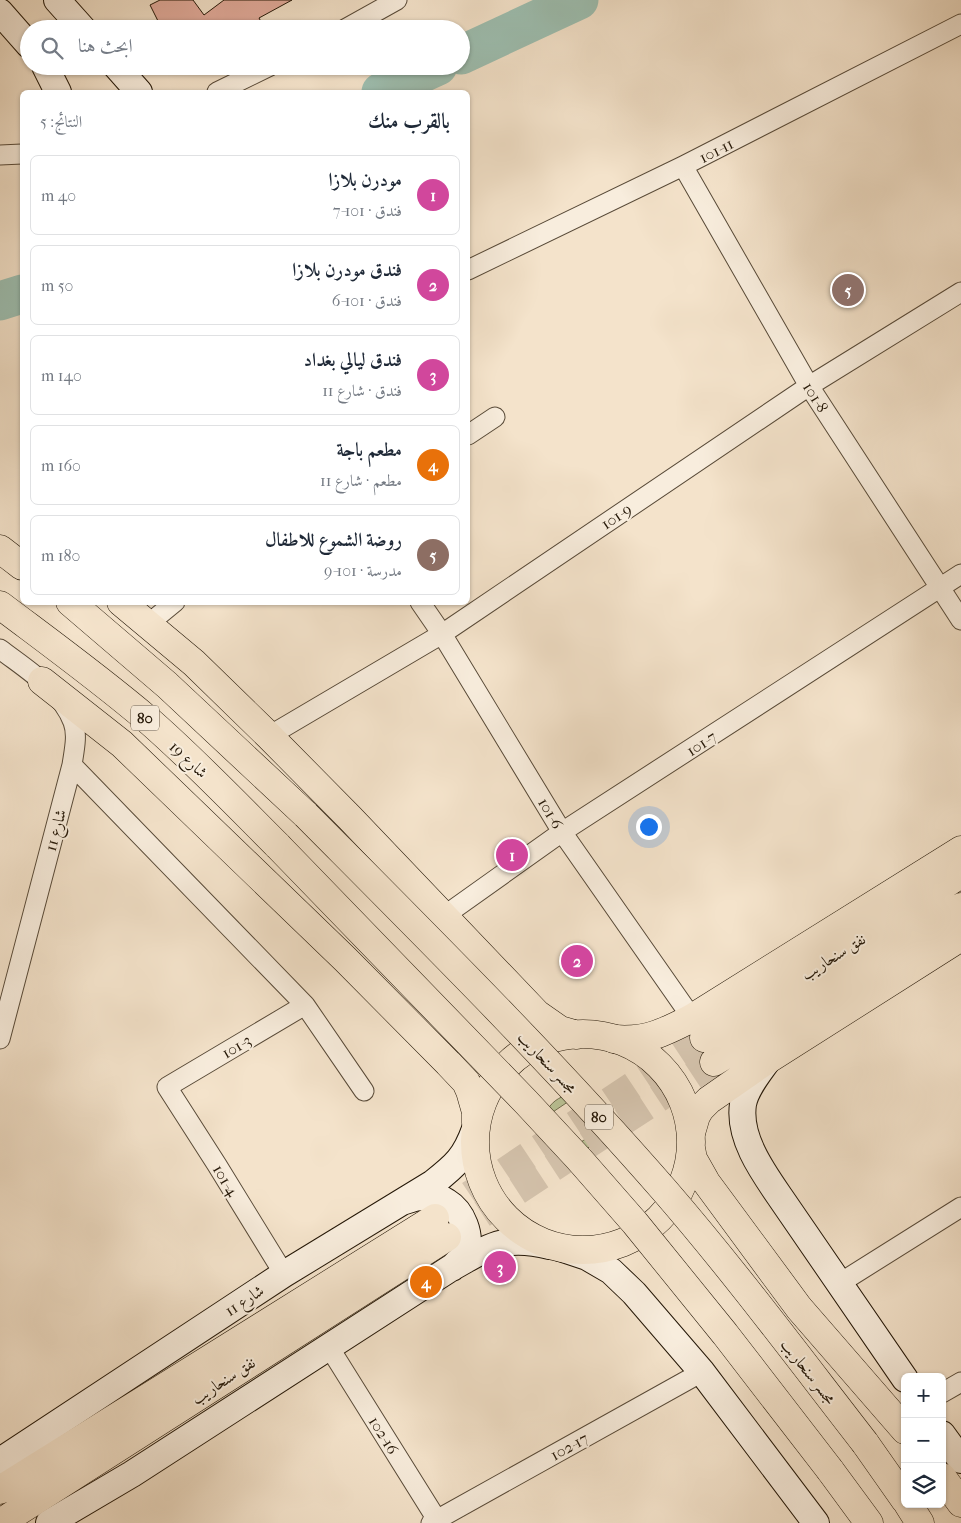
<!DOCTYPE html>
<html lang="ar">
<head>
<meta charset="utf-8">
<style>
	:root { --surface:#fff; --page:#f6f6f7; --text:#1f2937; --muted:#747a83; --line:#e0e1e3; --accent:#8f2418 }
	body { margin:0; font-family:"IM FELL French Canon",Amiri,serif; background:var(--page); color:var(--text); direction:rtl }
	.controls { position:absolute; right:15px; bottom:15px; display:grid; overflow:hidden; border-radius:8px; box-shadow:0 1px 4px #0004 }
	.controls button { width:45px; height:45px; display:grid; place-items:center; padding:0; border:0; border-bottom:1px solid var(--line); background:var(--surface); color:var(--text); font:25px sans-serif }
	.you { position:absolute; left:648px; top:826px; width:18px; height:18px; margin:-12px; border:4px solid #fff; border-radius:50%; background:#1a73e8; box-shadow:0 0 0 8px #1a73e833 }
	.badge { display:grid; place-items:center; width:32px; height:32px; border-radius:50%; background:var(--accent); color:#fff; font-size:16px; font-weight:700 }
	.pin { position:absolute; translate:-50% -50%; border:2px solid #fff; box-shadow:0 1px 5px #0006 }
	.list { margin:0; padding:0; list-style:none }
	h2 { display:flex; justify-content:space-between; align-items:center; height:65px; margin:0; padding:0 20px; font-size:21px }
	h2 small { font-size:16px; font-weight:400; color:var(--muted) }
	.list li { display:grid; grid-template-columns:32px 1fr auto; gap:15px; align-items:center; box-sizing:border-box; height:80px; margin:0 10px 10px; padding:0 10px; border:1px solid var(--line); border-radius:8px }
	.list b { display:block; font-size:19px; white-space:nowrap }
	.list p { margin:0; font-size:16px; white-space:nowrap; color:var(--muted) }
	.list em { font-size:16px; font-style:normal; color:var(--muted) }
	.icon { flex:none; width:28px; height:28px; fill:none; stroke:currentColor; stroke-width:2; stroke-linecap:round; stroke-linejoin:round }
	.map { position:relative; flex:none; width:961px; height:1523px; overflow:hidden; direction:ltr }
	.search { position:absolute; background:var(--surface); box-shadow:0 1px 4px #0004; left:20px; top:20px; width:450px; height:55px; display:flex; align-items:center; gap:12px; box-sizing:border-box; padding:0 18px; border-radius:28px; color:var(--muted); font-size:19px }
	.panel { position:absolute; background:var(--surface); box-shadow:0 1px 4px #0004; left:20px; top:90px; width:450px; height:515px; border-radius:8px; direction:rtl }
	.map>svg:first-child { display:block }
	.green { fill:#bbc497; stroke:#706e4f; fill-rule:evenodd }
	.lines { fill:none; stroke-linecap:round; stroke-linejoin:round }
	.river { stroke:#9dbfb1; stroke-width:39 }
	.building { fill:#e3ac9d; stroke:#241707 }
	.primary-tunnel { stroke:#d5c4ae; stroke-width:28; stroke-dasharray:28 14; stroke-linecap:butt }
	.street-casing { stroke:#584a38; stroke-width:21 }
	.secondary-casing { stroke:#241707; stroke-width:28 }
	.primary-casing { stroke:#241707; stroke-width:29 }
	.highway-casing { stroke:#241707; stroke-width:29 }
	.street { stroke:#f8eddd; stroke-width:19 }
	.secondary { stroke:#f8eddd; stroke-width:26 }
	.primary { stroke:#f4e3cb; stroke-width:28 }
	.highway { stroke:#f4e3cb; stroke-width:28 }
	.highway-bridge-casing { stroke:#241707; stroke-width:29; stroke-linecap:butt }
	.highway-bridge { stroke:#f4e3cb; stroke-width:28 }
	.labels { text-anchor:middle; stroke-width:4; stroke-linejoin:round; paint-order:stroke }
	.shield { fill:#f8eddd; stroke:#645747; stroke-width:1 }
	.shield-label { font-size:15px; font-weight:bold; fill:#241707 }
	.street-label { font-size:16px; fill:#241707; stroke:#f8eddd }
</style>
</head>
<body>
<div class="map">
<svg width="961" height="1523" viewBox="0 0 961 1523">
	<rect width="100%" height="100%" fill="#f4e3cb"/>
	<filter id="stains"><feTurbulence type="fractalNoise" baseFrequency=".004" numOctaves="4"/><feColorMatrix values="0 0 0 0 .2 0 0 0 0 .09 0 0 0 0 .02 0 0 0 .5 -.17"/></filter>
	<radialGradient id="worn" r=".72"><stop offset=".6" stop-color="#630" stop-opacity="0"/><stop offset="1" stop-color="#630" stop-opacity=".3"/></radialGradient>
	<path class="green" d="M571 1094C610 1097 611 1147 576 1152 539 1156 530 1102 571 1094ZM578 1095 601 1129 567 1151 544 1118Z"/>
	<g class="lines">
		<path class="river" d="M461 55 579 0
			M381 92 438 66
			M0 301 22 294"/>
	</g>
	<path class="building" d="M160 0H193L204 15 224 0H292L259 18 265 29H162L150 5Z"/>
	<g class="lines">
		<path class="primary-tunnel" d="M435 1218 704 1038
			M447 1237 714 1062"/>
		<g class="street-casing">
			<path id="street" d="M345 29 397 0
				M217 92 270 66
				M0 155 22 154
				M683 166 809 386 961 620
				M468 270 683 166 961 24
				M468 435 495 417
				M420 602 442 634 562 832 692 1018
				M147 625 175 602
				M0 649C26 669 61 690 73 722 78 735 74 751 72 765L0 1039
				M269 736 442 634 809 386 961 292
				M72 765 305 1005 364 1091
				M444 916 562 832 961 574
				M284 1274 217 1165 167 1087 305 1005
				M840 1283 961 1207
				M329 1347 439 1523
				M942 1393 961 1382
				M431 1523 702 1372"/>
		</g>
		<g class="secondary-casing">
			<path id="secondary" d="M57 0 83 29
				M0 12 29 45
				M45 66 58 92
				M116 66 139 92
				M768 1060C759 1073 746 1088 743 1104 738 1137 762 1171 780 1197L905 1379
				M405 1201C418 1196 435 1194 447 1202 462 1211 473 1236 465 1253 462 1259 456 1263 452 1268
				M560 1248 587 1257 611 1271 634 1293 702 1372 816 1523
				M942 1434 961 1460
				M0 1461 284 1274 433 1183C456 1165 465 1157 475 1129
				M49 1523 132 1474 451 1268C491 1246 503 1235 550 1246"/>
		</g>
		<g class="primary-casing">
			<path id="primary" d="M704 1038 961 874
				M614 1039C646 1042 665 1032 692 1018L961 850
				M714 1062 961 907
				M691 1133 696 1116 700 1109 709 1100 761 1064 961 937
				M0 1490 435 1218
				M0 1523 447 1237"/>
		</g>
		<g class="highway-casing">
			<path id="highway" d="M0 549 22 566
				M70 602 167 685 306 815
				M121 602 194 663 269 736 350 818 537 1014 560 1030 577 1035
				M0 605C49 642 100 679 147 719 193 759 235 803 278 846
				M42 681 122 744 345 959 448 1063 466 1082 470 1091 476 1112V1123
				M475 1142a108 108 0 1 1 216 0a108 108 0 1 1-216 0Z
				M691 1148 693 1159 706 1182 799 1308 905 1430
				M865 1443 905 1500
				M830 1470 869 1523
				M942 1477 961 1503
				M908 1504 920 1523"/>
		</g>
		<use href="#street" class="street"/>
		<use href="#secondary" class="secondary"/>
		<use href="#primary" class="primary"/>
		<use href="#highway" class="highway"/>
		<g class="highway-bridge-casing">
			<path id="highway-bridge" d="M306 815C428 938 551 1060 665 1191 735 1272 799 1358 865 1443
				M278 846 526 1102 579 1159 635 1223 725 1334 830 1470"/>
		</g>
		<use href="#highway-bridge" class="highway-bridge"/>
	</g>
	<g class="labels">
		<g class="shield">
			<rect x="131" y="705.5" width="28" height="25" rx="4"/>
			<rect x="585" y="1104.5" width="28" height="25" rx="4"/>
		</g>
		<g class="shield-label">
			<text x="145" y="723">80</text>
			<text x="599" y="1122">80</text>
		</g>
		<g class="street-label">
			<text transform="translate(716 150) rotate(-27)" y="6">101-11</text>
			<text transform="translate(816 397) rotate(58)" y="6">101-8</text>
			<text transform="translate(616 516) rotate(-34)" y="6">101-9</text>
			<text transform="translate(701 743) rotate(-33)" y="6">101-7</text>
			<text transform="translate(189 759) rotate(43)" y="6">شارع 19</text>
			<text transform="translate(551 813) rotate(59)" y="6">101-6</text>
			<text transform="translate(55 830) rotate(-75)" y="6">شارع 11</text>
			<text transform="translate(833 956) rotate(-32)" y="6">نفق سنحاريب</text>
			<text transform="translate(236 1046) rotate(-31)" y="6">101-3</text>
			<text transform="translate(548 1062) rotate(47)" y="6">مجسر سنحاريب</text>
			<text transform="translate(226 1180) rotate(59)" y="6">101-4</text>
			<text transform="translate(244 1300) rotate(-33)" y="6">شارع 11</text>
			<text transform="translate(809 1371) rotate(52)" y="6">مجسر سنحاريب</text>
			<text transform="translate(223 1380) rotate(-33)" y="6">نفق سنحاريب</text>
			<text transform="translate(384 1435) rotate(58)" y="6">102-16</text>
			<text transform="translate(569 1446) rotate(-29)" y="6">102-17</text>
		</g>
	</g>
	<rect width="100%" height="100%" filter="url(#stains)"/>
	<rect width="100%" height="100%" fill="url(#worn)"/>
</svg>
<div class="controls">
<button>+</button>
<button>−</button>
<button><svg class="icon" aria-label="layers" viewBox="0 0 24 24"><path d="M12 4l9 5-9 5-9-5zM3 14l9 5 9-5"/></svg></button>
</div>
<div class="you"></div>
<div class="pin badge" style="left:512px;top:855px;background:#d1479c">1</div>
<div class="pin badge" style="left:577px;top:961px;background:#d1479c">2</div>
<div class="pin badge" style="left:500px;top:1267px;background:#d1479c">3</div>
<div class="pin badge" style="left:426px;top:1282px;background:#e8710a">4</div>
<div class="pin badge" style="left:848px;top:290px;background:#8d6e63">5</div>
<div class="search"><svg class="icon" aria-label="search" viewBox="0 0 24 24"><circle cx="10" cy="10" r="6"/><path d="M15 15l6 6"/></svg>ابحث هنا</div>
<section class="panel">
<h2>بالقرب منك<small>النتائج: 5</small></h2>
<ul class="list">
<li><span class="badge" style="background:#d1479c">1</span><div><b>مودرن بلازا</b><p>فندق · 101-7</p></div><em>40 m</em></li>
<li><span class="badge" style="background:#d1479c">2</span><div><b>فندق مودرن بلازا</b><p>فندق · 101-6</p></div><em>50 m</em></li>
<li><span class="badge" style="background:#d1479c">3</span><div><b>فندق ليالي بغداد</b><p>فندق · شارع 11</p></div><em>140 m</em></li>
<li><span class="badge" style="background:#e8710a">4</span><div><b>مطعم باجة</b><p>مطعم · شارع 11</p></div><em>160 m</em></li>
<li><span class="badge" style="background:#8d6e63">5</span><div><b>روضة الشموع للاطفال</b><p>مدرسة · 101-9</p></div><em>180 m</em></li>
</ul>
</section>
</div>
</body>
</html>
